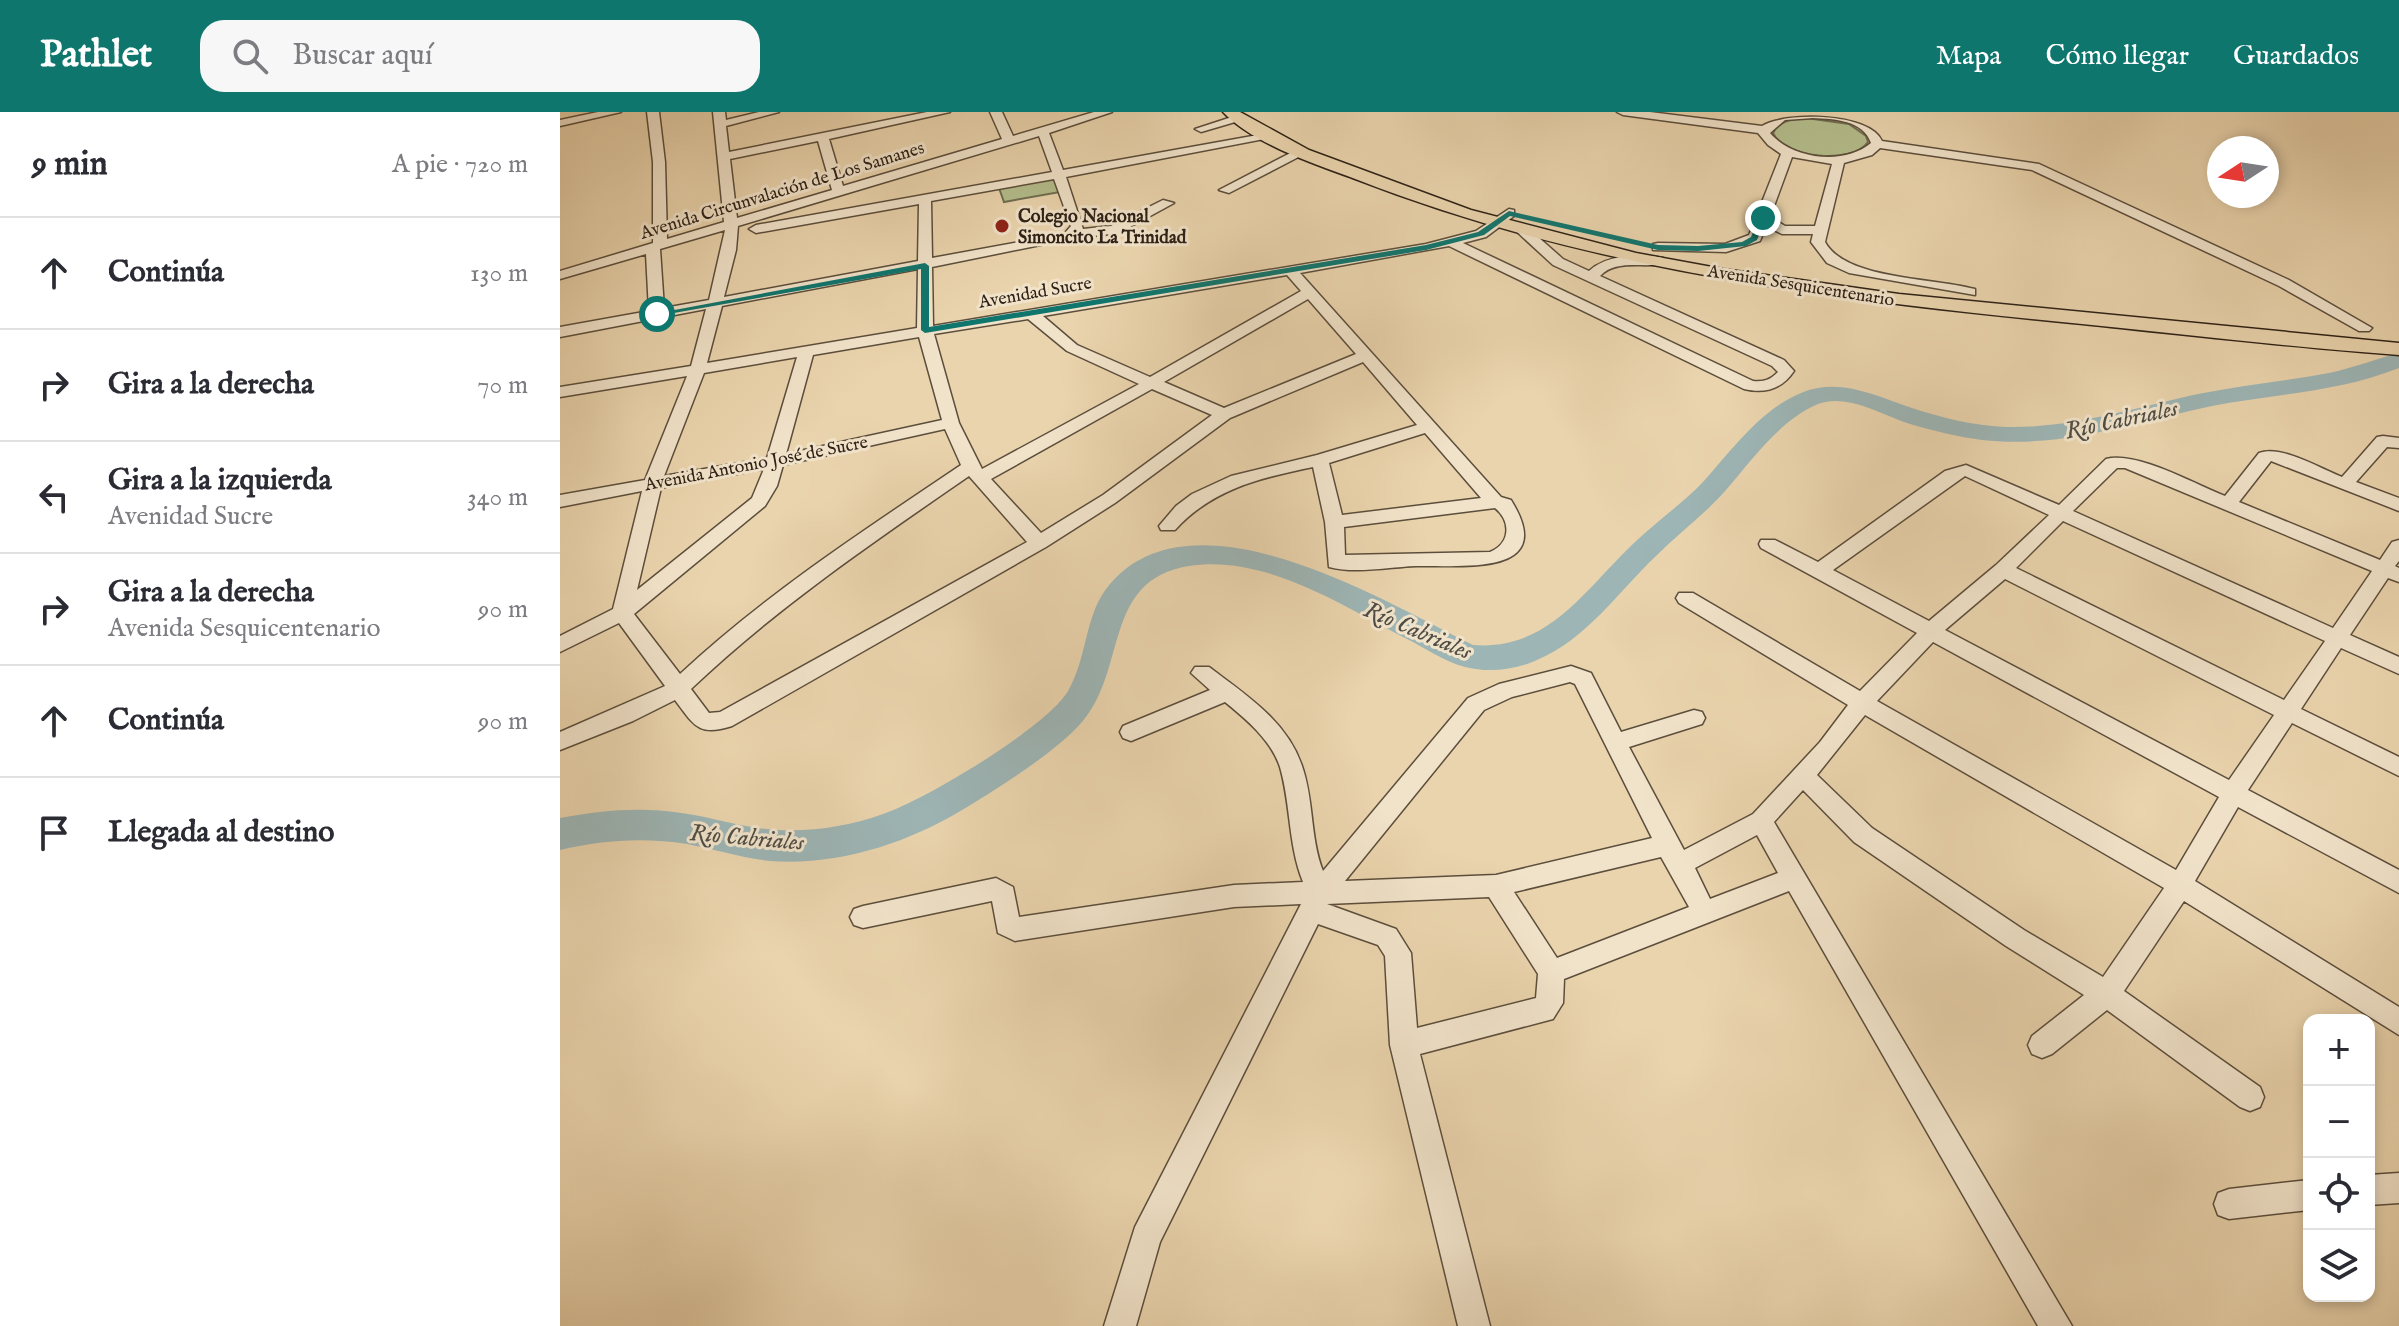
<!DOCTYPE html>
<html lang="es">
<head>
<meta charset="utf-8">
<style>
	:root { --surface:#fff; --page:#f7f7f7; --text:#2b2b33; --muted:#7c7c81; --line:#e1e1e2; --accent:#0f766e }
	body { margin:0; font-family:"IM FELL English",serif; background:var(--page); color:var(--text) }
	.controls { position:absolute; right:24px; bottom:24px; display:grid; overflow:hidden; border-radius:16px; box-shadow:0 4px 12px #0003 }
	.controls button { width:72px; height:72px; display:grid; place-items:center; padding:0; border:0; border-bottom:2px solid var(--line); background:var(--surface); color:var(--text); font:40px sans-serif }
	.compass { position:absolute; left:1647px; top:24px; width:72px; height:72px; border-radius:50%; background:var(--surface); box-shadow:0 4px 12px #0003; rotate:258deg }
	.stop { position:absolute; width:24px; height:24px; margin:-18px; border:6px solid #0f766e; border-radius:50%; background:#fff }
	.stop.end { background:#0f766e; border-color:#fff; box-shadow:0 2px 8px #0008 }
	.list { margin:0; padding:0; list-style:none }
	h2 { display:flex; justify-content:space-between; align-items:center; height:104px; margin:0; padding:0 32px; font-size:34px }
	h2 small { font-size:26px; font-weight:400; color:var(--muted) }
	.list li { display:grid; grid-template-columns:52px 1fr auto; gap:24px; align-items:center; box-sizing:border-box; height:112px; padding:0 32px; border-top:2px solid var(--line) }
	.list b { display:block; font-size:30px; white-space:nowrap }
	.list p { margin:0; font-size:26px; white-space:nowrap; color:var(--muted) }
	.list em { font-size:26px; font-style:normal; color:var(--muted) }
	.icon { flex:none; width:44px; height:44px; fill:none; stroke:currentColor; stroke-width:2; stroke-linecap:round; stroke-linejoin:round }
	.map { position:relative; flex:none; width:1839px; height:1214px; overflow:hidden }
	header { display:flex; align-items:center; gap:48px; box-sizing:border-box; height:112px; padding:0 40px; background:var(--accent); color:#fff }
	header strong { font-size:38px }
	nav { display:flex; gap:44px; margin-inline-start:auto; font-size:28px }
	.search { width:560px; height:72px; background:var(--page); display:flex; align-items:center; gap:20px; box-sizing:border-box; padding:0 28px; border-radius:24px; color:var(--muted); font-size:30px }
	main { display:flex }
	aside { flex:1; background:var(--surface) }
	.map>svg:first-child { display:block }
	.green { fill:#b4bd8c; stroke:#706f52; stroke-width:2 }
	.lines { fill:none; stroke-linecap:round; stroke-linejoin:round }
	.river { fill:#9db5b5; fill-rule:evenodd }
	.minor-casing { stroke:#5c4e3c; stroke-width:3 }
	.major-casing { stroke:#2d2117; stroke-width:3 }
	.minor { fill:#f1e3ca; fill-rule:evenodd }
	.major { fill:#ead4ad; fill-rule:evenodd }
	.route { fill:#0f766e }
	.poi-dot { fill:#8f2418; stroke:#f1e3ca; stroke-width:3 }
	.labels { text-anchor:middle; stroke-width:6; stroke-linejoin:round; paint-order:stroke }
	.far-street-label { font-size:18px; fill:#2d2117; stroke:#f1e3ca }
	.far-poi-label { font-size:18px; font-weight:bold; fill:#2d2117; stroke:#f1e3ca; text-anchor:start }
	.water-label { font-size:24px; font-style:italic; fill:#4f4d46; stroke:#f1e3ca }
</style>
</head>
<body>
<header>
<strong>Pathlet</strong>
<div class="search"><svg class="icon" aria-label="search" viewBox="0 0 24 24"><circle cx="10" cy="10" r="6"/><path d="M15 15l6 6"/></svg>Buscar aquí</div>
<nav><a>Mapa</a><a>Cómo llegar</a><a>Guardados</a></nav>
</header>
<main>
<aside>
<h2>9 min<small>A pie · 720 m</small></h2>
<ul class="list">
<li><svg class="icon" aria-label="ahead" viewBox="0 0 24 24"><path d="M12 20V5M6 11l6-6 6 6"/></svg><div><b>Continúa</b></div><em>130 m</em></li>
<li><svg class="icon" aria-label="right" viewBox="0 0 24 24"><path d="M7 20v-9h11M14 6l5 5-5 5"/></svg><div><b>Gira a la derecha</b></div><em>70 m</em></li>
<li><svg class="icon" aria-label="left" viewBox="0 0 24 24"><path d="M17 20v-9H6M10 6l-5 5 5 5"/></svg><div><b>Gira a la izquierda</b><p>Avenidad Sucre</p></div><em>340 m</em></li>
<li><svg class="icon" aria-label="right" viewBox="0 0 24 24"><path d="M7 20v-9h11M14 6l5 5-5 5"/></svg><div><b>Gira a la derecha</b><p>Avenida Sesquicentenario</p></div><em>90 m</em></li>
<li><svg class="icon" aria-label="ahead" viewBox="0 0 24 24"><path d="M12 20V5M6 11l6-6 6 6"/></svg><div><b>Continúa</b></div><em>90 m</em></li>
<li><svg class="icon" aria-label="arrive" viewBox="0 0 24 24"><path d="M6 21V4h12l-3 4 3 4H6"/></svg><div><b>Llegada al destino</b></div></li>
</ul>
</aside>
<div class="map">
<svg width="1839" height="1214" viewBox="0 0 1839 1214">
	<rect width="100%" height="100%" fill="#ead4ad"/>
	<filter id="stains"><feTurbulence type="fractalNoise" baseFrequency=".0025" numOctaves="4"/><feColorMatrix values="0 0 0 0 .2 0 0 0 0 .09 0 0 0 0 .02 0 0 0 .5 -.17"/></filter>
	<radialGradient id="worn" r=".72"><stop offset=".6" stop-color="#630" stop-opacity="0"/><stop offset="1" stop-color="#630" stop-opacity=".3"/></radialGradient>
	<path class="green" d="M1246 6 1289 12 1306 24 1308 30C1292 53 1224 46 1213 21 1219 8 1234 7 1246 6Z
		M494 66 500 80 444 90 439 76Z"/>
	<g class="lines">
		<path class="river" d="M1839 241V256C1779 280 1715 282 1652 294 1575 310 1502 337 1422 328 1398 325 1374 319 1350 312 1322 303 1287 281 1258 292 1220 308 1192 348 1166 378 1144 403 1119 421 1096 444 1058 480 1027 527 977 548 955 558 929 561 905 555 885 550 865 536 847 527 783 494 705 442 629 454 542 468 568 557 522 610 496 640 437 677 402 698 346 732 276 754 210 749 182 746 154 737 127 732 84 725 41 728 0 738V706C38 699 76 695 114 700 143 703 170 712 198 716 239 722 284 716 323 702 365 688 487 615 508 579 528 545 524 502 550 472 635 373 825 490 913 533 989 539 1025 477 1075 430 1097 409 1122 392 1143 370 1172 338 1200 298 1241 281 1280 265 1315 284 1352 296 1383 306 1415 314 1447 315 1512 316 1574 296 1638 282 1681 273 1726 269 1769 261 1793 256 1815 247 1839 241Z"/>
		<g class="minor-casing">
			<path id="minor" d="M38 0H61L0 14V8Z
				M87 0H99L105 50 107 127 164 110 153 0H165L166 8 199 0H219L166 14 169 40 367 0H390L269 27 283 74 442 27 430 0H442L453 24 534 0H552L489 21 503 58 709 21 715 25 506 65 523 117 551 114 603 88 614 91 559 121 515 126 372 155 373 214 866 132 916 119 949 97 954 98V104L926 125 903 131 1193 269C1204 270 1210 268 1218 260L1212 254 993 153 956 119 968 116 1003 147 1029 159C1047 142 1080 142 1103 146V152C1082 156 1056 147 1040 164L1224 248 1234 259C1222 277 1205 282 1184 277L889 134 740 161 941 385 951 388C999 465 903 453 856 454 830 455 795 462 769 455L765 410 753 355C700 366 652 377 615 418H601L599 414 616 394 632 382 671 364 757 343 857 313 803 250 670 306 555 391 486 435 172 614C138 625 134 613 115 588L73 609 0 638V620L105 574 59 511 0 540V524L53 497 82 379 0 395V383L85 368 127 264 0 285V275L131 254 146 197 0 225V215L89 199 86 142 0 167V159L93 131V50ZM479 24 492 60 196 113 189 117 196 121 359 92 358 149 164 185 176 138 178 114ZM258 29 272 78 177 106 170 47ZM494 67 511 114 504 122 372 146 371 89ZM165 118 149 188 104 196 100 137ZM358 157 357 216 147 251 162 194ZM727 163 741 179 590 265 517 233 483 204ZM748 187 796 242 664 296 604 270ZM468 207 507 239 579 272 422 357 399 311 374 222ZM359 225 382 308 226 342 253 243ZM237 245 207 346 104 364 144 261ZM592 277 652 303 543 383 481 421 431 367ZM385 317 401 353C303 419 206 482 120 562L74 502 205 394 217 374 223 353ZM865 321 921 386 782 403 769 351ZM204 357 192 386 77 478 101 376ZM409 364 467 430 160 600 149 601 131 577C216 496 312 431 409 364ZM935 396C951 409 951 431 930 440L785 443 784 415Z
				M1057 0H1090L1202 14C1224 0 1309 0 1322 29L1479 52 1729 168 1812 216 1809 219H1799L1719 174 1472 58 1320 36 1312 43 1284 51 1265 130C1285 167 1371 166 1410 176L1415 177V183L1289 161 1267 151 1251 130 1253 122H1222L1206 114 1200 129 1166 140 1093 138V132L1098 131 1165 132 1189 123 1221 42 1208 33 1198 21 1063 3ZM1253 6C1274 7 1303 8 1311 31 1284 54 1232 47 1210 21L1225 8ZM1232 45 1272 52 1255 114H1225L1210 105Z
				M678 3 682 4V8L641 20 635 17Z
				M740 36 750 39 669 81 659 78Z
				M1823 324 1839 326V336L1827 335 1796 370 1839 386V399L1711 349 1679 390 1820 448 1832 430 1839 428V449L1835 454 1839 456V470L1828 466 1790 523 1839 545V562L1781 536 1741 597 1839 645V664L1732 611 1688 678 1839 758V781L1678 695 1635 769 1839 895V923L1624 789 1564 879 1700 975 1704 985 1700 995 1690 999 1680 995 1547 898 1492 942 1482 946 1472 942 1468 933 1472 924 1524 883 1446 834 1294 730 1243 678 1214 710 1512 1214H1478L1229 779 1004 867 1003 891 993 907 860 942 930 1214H898L830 933 825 844 818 833 758 812 600 1130 576 1214H544L575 1115 741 792 674 795 455 829 438 821 432 789 303 816 294 813 290 805 294 797 303 794 436 766 453 775 459 805 674 773 743 770C728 733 731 693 720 655 711 628 686 607 665 590L571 629 563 626 560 620 563 614 650 578 631 561 635 555H649C686 583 727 609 742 654 754 688 750 726 763 759L908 586 939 572 1011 554 1031 561 1061 620 1134 598 1142 600 1145 606 1142 612 1069 635 1124 738 1193 702 1260 630 1288 593 1119 491 1116 486 1119 481H1133L1300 579 1357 521 1201 436 1199 432 1201 428H1215L1258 450 1385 359 1406 353 1499 393 1546 347C1577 339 1634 372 1665 384L1699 341C1722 333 1759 356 1782 365L1817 325ZM1557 356H1565L1812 459 1773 516 1513 399ZM1405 364 1489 403 1436 453 1369 509 1273 458ZM1503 409 1765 529 1724 588 1456 456ZM1445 467 1714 603 1669 668 1385 518ZM1373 530 1659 685 1616 758 1317 589ZM1010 570 1015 572 1092 726 936 763 785 769 924 598 952 585ZM1305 603 1604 776 1543 865 1464 818 1312 716 1257 663ZM1197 723 1218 761 1150 787 1135 756ZM1101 745 1129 795 997 846 954 780ZM929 785 978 862 976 886 857 916 851 841 836 817 767 792Z
				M1839 1061V1091L1809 1093V1063Z
				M1749 1068V1098L1669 1107 1658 1103 1654 1092 1658 1081 1669 1077Z"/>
		</g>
		<g class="major-casing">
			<path id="major" d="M663 0H680L749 38 911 98 1076 141 1163 157 1339 182 1839 231V243C1730 235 1621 222 1512 211 1268 187 1027 157 798 68 757 53 693 32 663 0Z"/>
		</g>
		<use href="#minor" class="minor"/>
		<use href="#major" class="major"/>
	</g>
	<path class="route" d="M949 99 1098 133 1138 134 1182 130 1191 125 1200 104 1206 106 1197 128 1186 134 1138 139 1098 138 950 104 924 123 866 138 365 221 361 218V157L97 204 93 202 365 151 369 154V215L866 133 918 120Z"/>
	<circle class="poi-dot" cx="442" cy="114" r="8"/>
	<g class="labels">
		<g class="far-street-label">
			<text transform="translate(222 78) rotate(-17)" y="6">Avenida Circunvalación de Los Samanes</text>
			<text transform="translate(1241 173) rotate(9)" y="6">Avenida Sesquicentenario</text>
			<text transform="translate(475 180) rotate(-10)" y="6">Avenidad Sucre</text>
			<text transform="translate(196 351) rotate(-11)" y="6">Avenida Antonio José de Sucre</text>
		</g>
		<g class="far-poi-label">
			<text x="458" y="110">Colegio Nacional<tspan x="458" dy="21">Simoncito La Trinidad</tspan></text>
		</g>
		<g class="water-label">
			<text transform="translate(1561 307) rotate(-12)" y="8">Río Cabriales</text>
			<text transform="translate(858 518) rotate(23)" y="8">Río Cabriales</text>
			<text transform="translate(187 725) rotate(5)" y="8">Río Cabriales</text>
		</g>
	</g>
	<rect width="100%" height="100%" filter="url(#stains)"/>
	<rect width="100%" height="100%" fill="url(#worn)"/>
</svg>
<div class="controls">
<button>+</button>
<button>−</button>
<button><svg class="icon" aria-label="locate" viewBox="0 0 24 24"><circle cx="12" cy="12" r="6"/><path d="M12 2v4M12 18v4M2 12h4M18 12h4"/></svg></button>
<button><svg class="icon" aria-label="layers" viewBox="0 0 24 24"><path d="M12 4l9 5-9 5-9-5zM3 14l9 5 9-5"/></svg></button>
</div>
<svg class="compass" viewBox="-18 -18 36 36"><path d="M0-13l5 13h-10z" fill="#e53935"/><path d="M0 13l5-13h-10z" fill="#7c7c81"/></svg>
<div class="stop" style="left:97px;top:202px"></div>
<div class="stop end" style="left:1203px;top:106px"></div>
</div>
</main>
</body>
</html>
